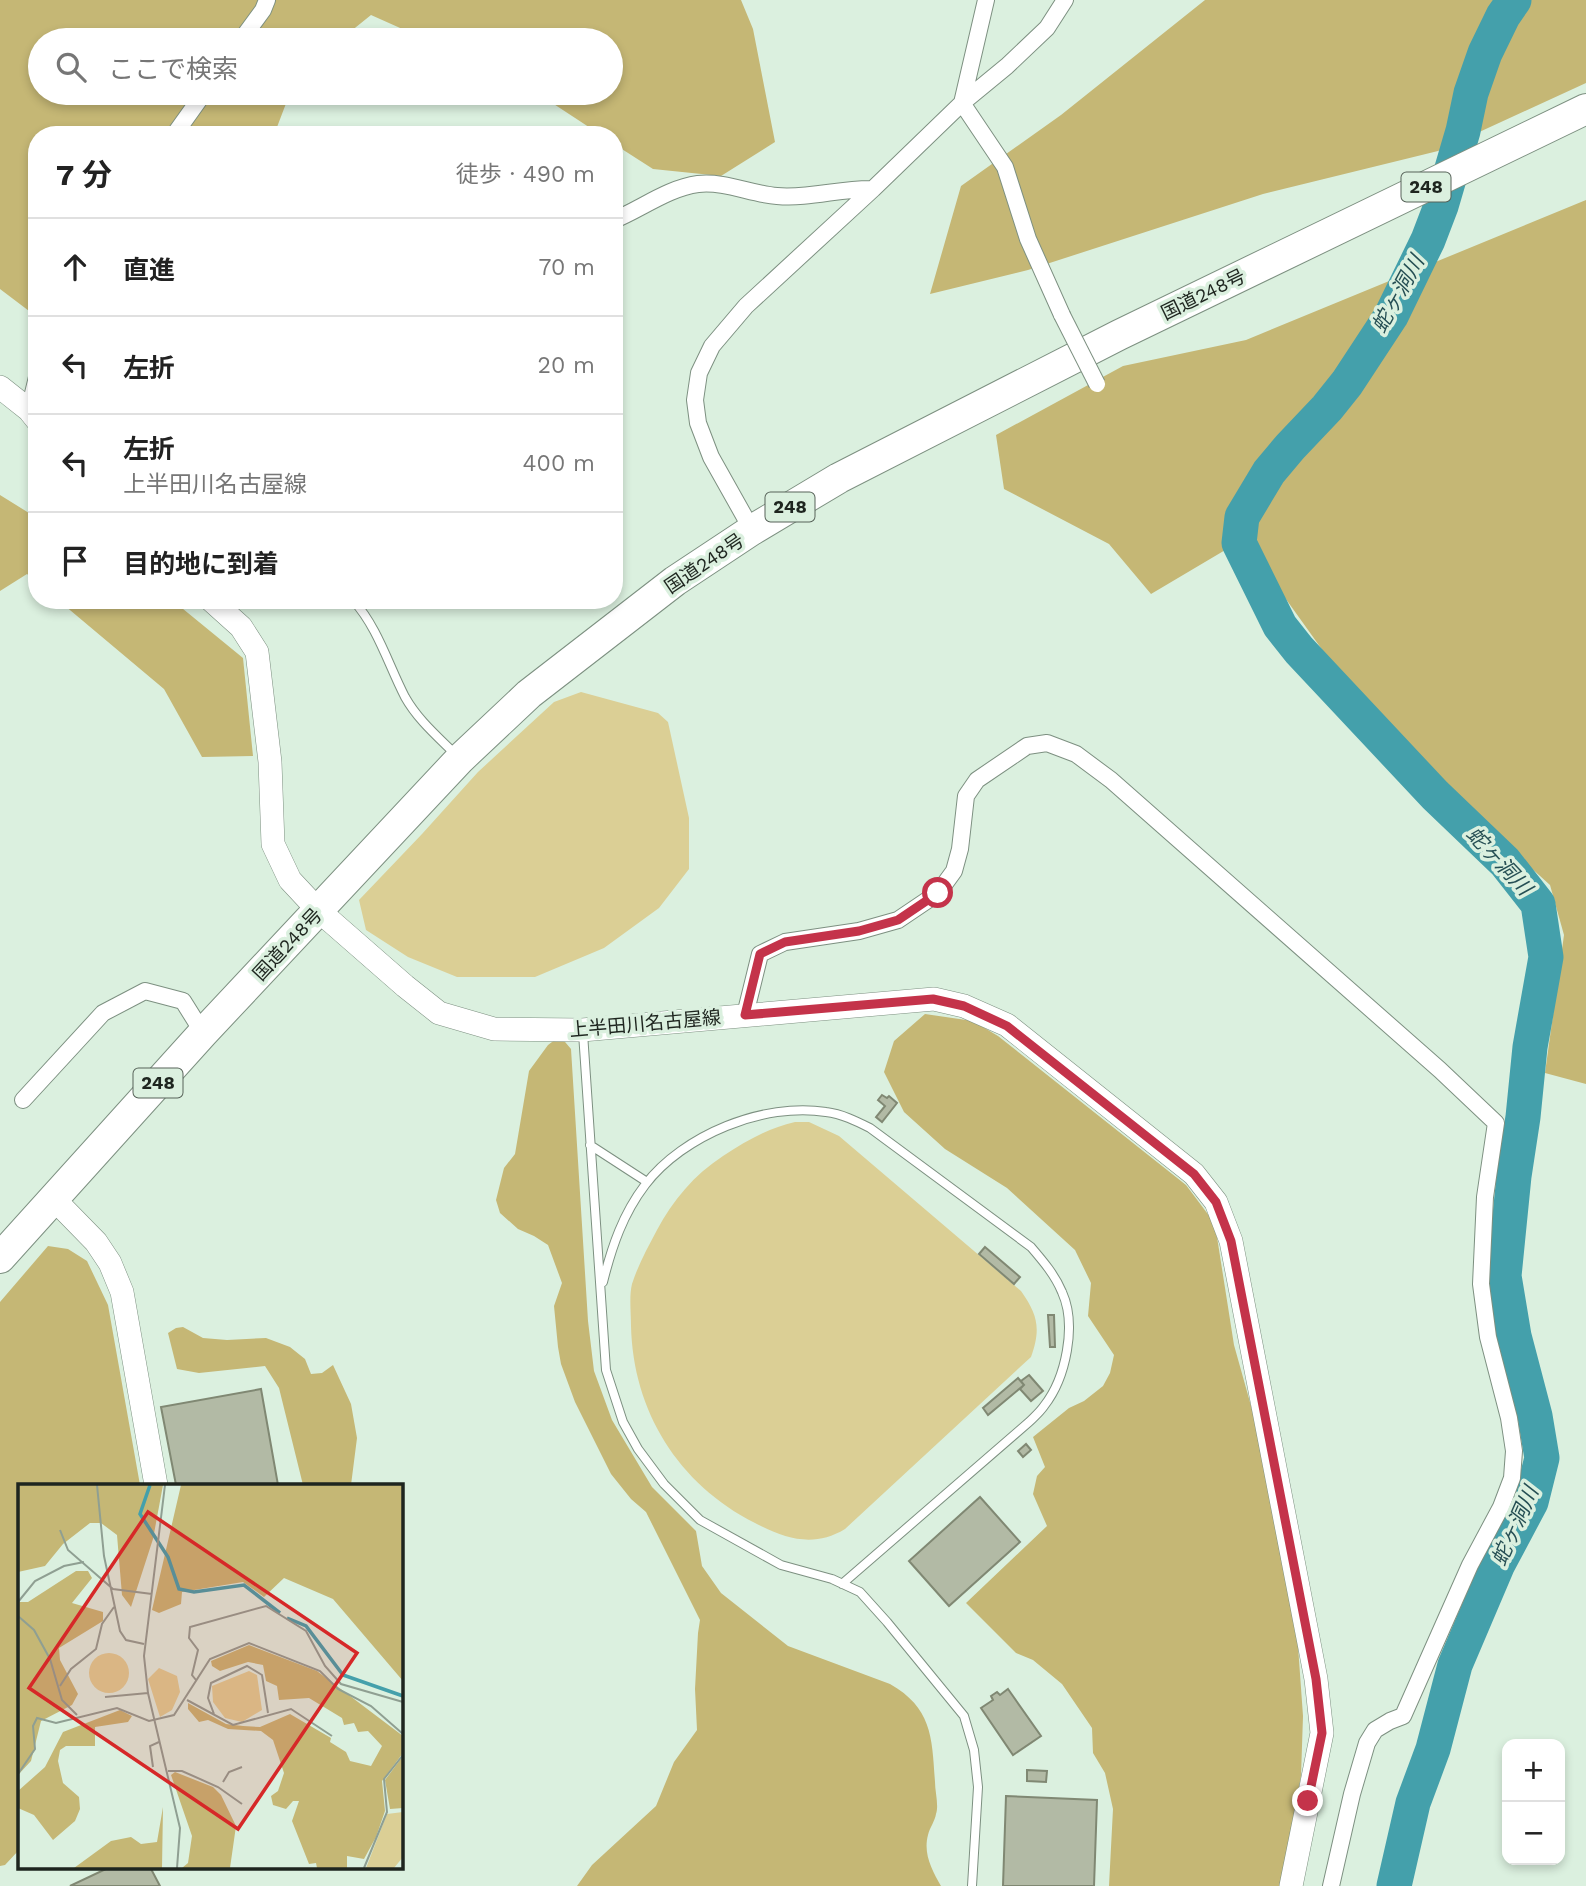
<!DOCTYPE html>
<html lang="ja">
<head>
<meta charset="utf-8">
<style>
	:root { --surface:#fff; --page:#f6f6f6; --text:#222; --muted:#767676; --line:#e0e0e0 }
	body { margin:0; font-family:"Work Sans","Noto Sans JP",sans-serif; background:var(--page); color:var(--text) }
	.controls { position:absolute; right:21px; bottom:21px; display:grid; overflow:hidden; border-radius:14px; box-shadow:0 4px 10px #0003 }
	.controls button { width:63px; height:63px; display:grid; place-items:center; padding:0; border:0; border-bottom:2px solid var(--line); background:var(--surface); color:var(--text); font:35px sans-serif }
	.stop { position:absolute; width:21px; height:21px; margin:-16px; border:5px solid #c4334a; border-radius:50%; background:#fff }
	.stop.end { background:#c4334a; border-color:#fff; box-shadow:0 2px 7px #0008 }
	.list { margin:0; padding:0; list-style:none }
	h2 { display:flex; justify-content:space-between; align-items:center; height:91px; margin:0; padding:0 28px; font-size:30px }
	h2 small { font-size:23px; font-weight:400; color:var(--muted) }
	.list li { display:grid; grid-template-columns:46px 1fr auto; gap:21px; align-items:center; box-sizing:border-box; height:98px; padding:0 28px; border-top:2px solid var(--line) }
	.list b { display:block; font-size:26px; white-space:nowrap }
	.list p { margin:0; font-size:23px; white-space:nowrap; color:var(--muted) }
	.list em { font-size:23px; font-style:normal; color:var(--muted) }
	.icon { flex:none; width:38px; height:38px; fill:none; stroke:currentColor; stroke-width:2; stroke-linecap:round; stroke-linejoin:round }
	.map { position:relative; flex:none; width:1586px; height:1886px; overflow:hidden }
	.search { position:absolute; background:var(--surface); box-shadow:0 4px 10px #0003; left:28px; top:28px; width:595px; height:77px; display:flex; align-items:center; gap:18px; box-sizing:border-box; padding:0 24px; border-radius:38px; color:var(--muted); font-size:26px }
	.panel { position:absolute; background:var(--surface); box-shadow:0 4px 10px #0003; left:28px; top:126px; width:595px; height:483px; border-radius:28px }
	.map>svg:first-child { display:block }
	.green { fill:#dbcf95 }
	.forest { fill:#c5b775 }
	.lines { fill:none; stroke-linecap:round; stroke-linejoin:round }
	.river { stroke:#44a0ab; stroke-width:35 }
	.building { fill:#b2baa5; stroke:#808873; stroke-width:2 }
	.lane-casing { stroke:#7d9081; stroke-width:10 }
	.street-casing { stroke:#7d9081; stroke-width:18 }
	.secondary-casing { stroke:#7d9081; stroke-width:24 }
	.highway-casing { stroke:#7d9081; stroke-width:32 }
	.lane { stroke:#fff; stroke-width:8 }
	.street { stroke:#fff; stroke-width:16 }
	.secondary { stroke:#fff; stroke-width:23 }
	.highway { stroke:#fff; stroke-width:30 }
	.street-bridge-casing { stroke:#7d9081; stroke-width:18; stroke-linecap:butt }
	.street-bridge { stroke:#fff; stroke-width:16 }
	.route { stroke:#c4334a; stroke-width:9 }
	.labels { text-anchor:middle; stroke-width:7; stroke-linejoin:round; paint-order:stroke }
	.shield { fill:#dbf0df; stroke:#576259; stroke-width:2 }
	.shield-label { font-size:18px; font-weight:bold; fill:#1e251f }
	.street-label { font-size:19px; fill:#1e251f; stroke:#dbf0df }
	.water-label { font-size:21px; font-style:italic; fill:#264f54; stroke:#dbf0df }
	.inset-river { fill:none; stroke:#44a0ab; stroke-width:3.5 }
	.inset-road { fill:none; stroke:#8f9f92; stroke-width:2 }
	.view { fill:#d62828; fill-opacity:0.15; stroke:#d62828; stroke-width:3.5 }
	.inset-edge { fill:none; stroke:#1e251f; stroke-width:3.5 }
</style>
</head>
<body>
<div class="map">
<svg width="1586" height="1886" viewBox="0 0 1586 1886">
	<rect width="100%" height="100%" fill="#dbf0df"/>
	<path class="green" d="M581 692 658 713 668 722 689 818V869L659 908 604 948 535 977H457L408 957 366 930 359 900 422 834 478 772 554 702Z
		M795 1122H809L839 1136 1021 1291C1038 1315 1041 1329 1031 1357L845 1529C814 1548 785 1539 755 1523 678 1484 633 1411 631 1326 631 1313 629 1296 632 1284 638 1265 648 1247 657 1230 673 1200 694 1175 723 1156 746 1141 768 1128 795 1122Z"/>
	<path class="forest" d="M0 0H741L753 29 775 142 721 176 653 169 614 144V135H601L537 93H611V40H427L371 15 340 40H40V93H290L274 135H37V317L0 289Z
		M1205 0H1586V83L1438 151 1263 194 1028 270 930 294 961 186 1061 115Z
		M1586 200V1084L1545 1073 1564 935 1550 885 1468 811 1393 730 1351 690 1283 595 1232 546 1151 594 1109 544 1004 489 996 435 1123 366 1246 340Z
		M0 495 37 518V582L27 574 0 591Z
		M58 600H171L177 604 243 658 253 756 202 757 164 689Z
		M925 1014 973 1021 998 1036 1186 1185 1210 1217 1217 1237 1234 1345 1253 1413 1298 1646 1303 1716 1301 1776 1281 1886H1109L1113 1809 1105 1773 1093 1753 1092 1728 1062 1684 1033 1660 1016 1653 966 1603 1047 1526 1033 1494 1037 1476 1045 1467 1033 1437 1069 1408 1084 1401 1103 1386 1110 1373 1114 1355 1088 1316 1091 1283 1075 1250 1007 1188 945 1149 904 1112 884 1072 894 1041Z
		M560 1036 571 1049 588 1321 594 1371 612 1420 652 1487 696 1531 702 1566 721 1593 788 1646 890 1684C932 1708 932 1737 935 1782 935 1792 939 1805 936 1814 935 1821 930 1827 928 1835 923 1854 932 1870 941 1886H577L592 1865 656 1806 674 1762 697 1730 695 1689 698 1633 700 1620 646 1512 631 1499 611 1474 575 1402 561 1364 558 1347 554 1306 562 1283 548 1245 534 1236 518 1229 500 1213 496 1200 504 1168 515 1154 529 1071 548 1045Z
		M48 1246 68 1249 87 1261 108 1305 140 1485H19V1850L5 1865 0 1866V1302Z
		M183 1327 203 1338 227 1340 266 1338 290 1347 305 1359 311 1374 322 1373 333 1365 351 1404 357 1438 351 1485H303L279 1388 265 1366 199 1373 177 1369 168 1333 176 1328Z"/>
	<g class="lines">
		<path class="river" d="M1394 1886 1413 1803 1433 1749 1455 1665 1498 1564 1531 1502 1542 1458 1535 1416 1514 1336 1504 1276 1514 1176 1523 1117 1530 1047 1546 957 1538 904 1505 862 1435 795 1299 650 1280 626 1239 543 1242 517 1269 472 1290 447 1327 408 1347 383 1391 316 1428 240 1441 206 1463 131 1471 93 1485 53 1503 16 1514 0"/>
	</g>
	<path class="building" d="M882 1095 887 1098 889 1096 897 1103 882 1122 876 1117 885 1106 878 1100Z
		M985 1247 1020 1277 1014 1284 979 1254Z
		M1048 1315H1054L1055 1347H1050Z
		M1029 1375 1043 1391 1031 1401 1020 1389 1024 1385 1021 1381Z
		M1018 1378 1024 1385 988 1415 983 1408Z
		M261 1389 278 1485H176L161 1407Z
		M1026 1444 1031 1450 1023 1457 1018 1451Z
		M980 1497 1020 1542 949 1606 909 1561Z
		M1008 1689 1041 1736 1013 1755 981 1708 993 1700 991 1696 997 1692 1000 1695Z
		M1027 1770 1047 1771 1046 1782 1027 1781Z
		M1006 1796 1097 1800 1094 1886H1003Z
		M110 1867H150L160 1886H70Z"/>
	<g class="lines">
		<g class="lane-casing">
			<path id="lane" d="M353 600C378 628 388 664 405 697 418 720 437 736 456 755
				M583 1033 606 1370 623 1422 638 1449 664 1484 700 1520 781 1565 832 1579 860 1592 887 1622 964 1716 974 1750 978 1787 972 1886
				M590 1145 647 1182
				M603 1282C612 1246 623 1214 645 1185 683 1135 764 1102 826 1112 842 1114 856 1121 870 1128L1031 1247C1043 1261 1055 1275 1062 1292 1077 1325 1066 1378 1044 1406 1040 1412 1034 1417 1029 1422L842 1584"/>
		</g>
		<g class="street-casing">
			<path id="street" d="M986 0 962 103 1005 167 1028 239 1062 315
				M241 40 263 10 267 0
				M174 135 204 93
				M614 220C641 209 668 188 698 184 725 181 751 194 777 196 810 199 841 188 873 189
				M29 410 37 377
				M752 530 711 457 698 423 695 400 699 373 712 346 746 306 873 189 962 103 1007 66 1047 28 1065 0
				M745 1015 760 954 785 942 859 931 898 920 938 893 954 871 960 849 966 796 977 780 1027 746 1047 743 1076 754 1111 780 1440 1070 1496 1123 1485 1197 1481 1284 1488 1337 1509 1418 1514 1451 1512 1478 1501 1507 1470 1565 1403 1716 1390 1721 1375 1730 1367 1743 1352 1794 1331 1886
				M23 1100 103 1013 145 991 183 1001 203 1033"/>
		</g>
		<g class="secondary-casing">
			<path id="secondary" d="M0 387 29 410 37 420
				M211 600 241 627 257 652 270 762 273 844 290 880 318 910 405 986 439 1013 494 1029 582 1030 934 999 964 1006 1007 1025 1194 1174 1216 1202 1231 1241 1316 1679 1322 1733 1291 1886
				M53 1198 96 1242 110 1263 122 1292 156 1485"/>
		</g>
		<g class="highway-casing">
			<path id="highway" d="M0 1258 203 1033 460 759 529 694 675 581 752 530 839 478 1119 335 1586 109"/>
		</g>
		<use href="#lane" class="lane"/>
		<use href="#street" class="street"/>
		<use href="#secondary" class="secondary"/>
		<use href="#highway" class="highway"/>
		<g class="street-bridge-casing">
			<path id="street-bridge" d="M1062 315 1097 384"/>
		</g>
		<use href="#street-bridge" class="street-bridge"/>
	</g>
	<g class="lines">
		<path class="route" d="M938 893 898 920 859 931 785 942 760 954 745 1015 933 999 964 1006 1007 1026 1194 1174 1216 1202 1231 1241 1316 1679 1322 1733 1308 1801"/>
	</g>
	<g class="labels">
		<g class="shield">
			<rect x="1401.5" y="172.5" width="49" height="29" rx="5"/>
			<rect x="765.5" y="492.5" width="49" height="29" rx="5"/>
			<rect x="133.5" y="1068.5" width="49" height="29" rx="5"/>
		</g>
		<g class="shield-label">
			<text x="1426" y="193">248</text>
			<text x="790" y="513">248</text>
			<text x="158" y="1089">248</text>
		</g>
		<g class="street-label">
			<text transform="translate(1203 294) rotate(-26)" y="7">国道248号</text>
			<text transform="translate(704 563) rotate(-34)" y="7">国道248号</text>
			<text transform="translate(287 944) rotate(-47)" y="7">国道248号</text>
			<text transform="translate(645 1023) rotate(-5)" y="7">上半田川名古屋線</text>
		</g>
		<g class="water-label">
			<text transform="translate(1398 294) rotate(-61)" y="7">蛇ヶ洞川</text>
			<text transform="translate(1499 861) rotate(47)" y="7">蛇ヶ洞川</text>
			<text transform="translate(1515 1526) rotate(-66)" y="7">蛇ヶ洞川</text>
		</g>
	</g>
	<g transform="translate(18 1484)">
		<rect width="385" height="385" fill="#dbf0df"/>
		<path d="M71 189a20 20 0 1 1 40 0a20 20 0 1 1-40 0ZM141 184 159 192 162 208 154 226 142 233 130 195ZM231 187 239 191 244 226 224 238 207 234 195 218 194 202ZM385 328V373L376 384H348L369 330Z" fill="#dbcf95"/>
		<path d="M0 1H145L135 55 113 123 104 111 99 51 83 39H72L45 60 27 82 0 88ZM163 1H385V197L315 115 266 94 246 113 225 98 164 108 163 120 141 129 134 126ZM58 87H70L74 94 54 119 85 128V137L41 164 42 176 60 210 54 221 23 237 13 277 0 291V118H10ZM231 161 299 187 385 252V269L364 297 367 327 358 353 346 375 329 372V384H299L298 379 291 380 274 337 281 317H275L268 325 255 321 253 312 260 307 266 289 255 256 243 247 210 245 190 236 181 238 170 225V219L208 240 225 242 242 243 272 230 313 254 312 258 328 268 332 277 353 282 364 262 350 247 340 248 336 239 326 241 324 234 291 214 261 216 259 202 248 197 245 181 230 178 202 187 194 182 193 177ZM102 226 114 232 110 238 77 243V262H48L42 266 40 277 45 299 61 313 62 325 57 337 35 356 16 331 0 324V307L27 283 45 248ZM385 272V324L372 325 367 296ZM157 288 195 303 203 311 218 342 212 384H164L170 379 174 352 153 291ZM145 323 144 384H56L93 357 113 353 123 360 139 358Z" fill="#c5b775"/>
		<path class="inset-river" d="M132 1 122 30 150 73 161 105 176 108 226 101 262 129M269 134 288 142 325 191 385 212"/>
		<path class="inset-road" d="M79 1 86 72 102 147 108 156 126 160M147 1 126 172 130 209 162 344 159 384M42 46 50 66 95 105 134 110M0 118 17 97 46 82 66 78M0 132 16 146 32 175 44 216 59 231M178 196 174 191 180 166 171 154 172 143 248 122 288 147 307 182 323 200 385 218M42 202 53 185 78 165 84 140 96 123M87 213 130 209M169 216 215 241 273 225 314 252M196 230 190 214 193 199 229 182 244 191 250 229M135 283 132 262 141 258M150 287H164L200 303 224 320M0 290 17 265 15 242 19 234 38 239 99 224 131 237 156 231 192 175 231 159 302 187 320 205 353 222 385 250M205 298 211 288 224 283M346 384 369 328 366 295 385 271"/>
		<path class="view" d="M130 28 339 169 220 345 11 204Z"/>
		<rect width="385" height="385" class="inset-edge"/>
	</g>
</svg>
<div class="controls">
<button>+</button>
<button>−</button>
</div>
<div class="stop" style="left:938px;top:893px"></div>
<div class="stop end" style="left:1308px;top:1801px"></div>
<div class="search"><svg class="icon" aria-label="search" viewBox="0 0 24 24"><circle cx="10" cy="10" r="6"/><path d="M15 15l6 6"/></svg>ここで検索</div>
<section class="panel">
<h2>7 分<small>徒歩 · 490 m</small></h2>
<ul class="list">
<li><svg class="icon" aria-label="ahead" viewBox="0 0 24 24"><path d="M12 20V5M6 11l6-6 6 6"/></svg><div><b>直進</b></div><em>70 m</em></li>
<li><svg class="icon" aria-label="left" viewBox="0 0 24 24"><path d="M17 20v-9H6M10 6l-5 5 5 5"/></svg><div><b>左折</b></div><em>20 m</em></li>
<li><svg class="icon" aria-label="left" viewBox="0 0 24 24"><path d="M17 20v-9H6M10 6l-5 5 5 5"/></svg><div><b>左折</b><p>上半田川名古屋線</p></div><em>400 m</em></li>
<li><svg class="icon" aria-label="arrive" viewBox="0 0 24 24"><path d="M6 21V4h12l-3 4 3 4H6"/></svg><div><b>目的地に到着</b></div></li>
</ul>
</section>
</div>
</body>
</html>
